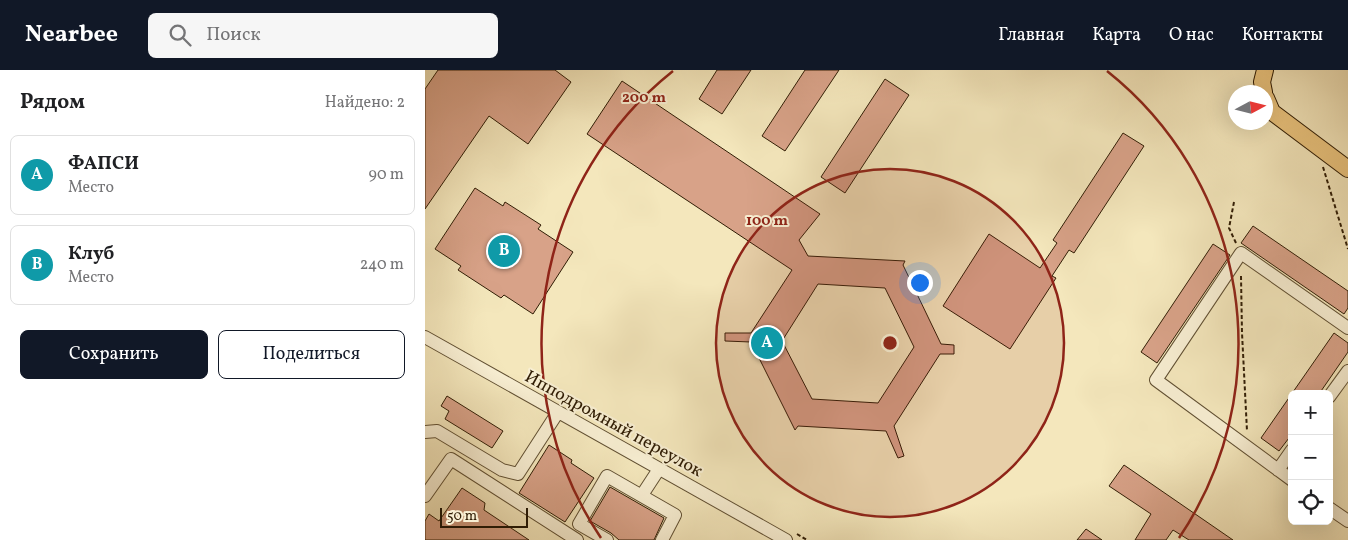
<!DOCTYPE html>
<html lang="ru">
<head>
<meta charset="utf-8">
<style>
	:root { --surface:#fff; --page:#f6f6f6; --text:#202124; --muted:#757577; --line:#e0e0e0; --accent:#111827 }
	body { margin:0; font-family:Vollkorn,serif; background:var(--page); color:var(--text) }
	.controls { position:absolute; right:15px; bottom:15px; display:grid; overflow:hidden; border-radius:8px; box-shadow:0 5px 20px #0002 }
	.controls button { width:45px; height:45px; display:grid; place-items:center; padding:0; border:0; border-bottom:1px solid var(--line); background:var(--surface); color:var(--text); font:25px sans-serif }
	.compass { position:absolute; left:803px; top:15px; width:45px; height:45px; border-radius:50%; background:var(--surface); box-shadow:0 5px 20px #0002; rotate:83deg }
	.scale { position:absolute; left:15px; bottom:12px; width:88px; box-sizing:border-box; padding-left:5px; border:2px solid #301d05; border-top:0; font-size:14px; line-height:18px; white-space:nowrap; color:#301d05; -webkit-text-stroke:4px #f8efd3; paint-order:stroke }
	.you { position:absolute; left:494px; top:212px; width:18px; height:18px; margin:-12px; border:4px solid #fff; border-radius:50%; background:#1a73e8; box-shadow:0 0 0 8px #1a73e833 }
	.badge { display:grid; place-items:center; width:32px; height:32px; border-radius:50%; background:var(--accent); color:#fff; font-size:16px; font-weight:700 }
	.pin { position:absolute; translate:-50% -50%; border:2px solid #fff; box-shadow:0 1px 5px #0006 }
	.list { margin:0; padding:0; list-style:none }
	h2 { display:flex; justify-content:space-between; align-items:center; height:65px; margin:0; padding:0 20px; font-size:21px }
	h2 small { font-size:16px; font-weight:400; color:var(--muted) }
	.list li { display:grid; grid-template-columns:32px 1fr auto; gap:15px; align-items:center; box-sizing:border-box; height:80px; margin:0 10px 10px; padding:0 10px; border:1px solid var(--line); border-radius:8px }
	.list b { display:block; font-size:19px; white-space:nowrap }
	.list p { margin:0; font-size:16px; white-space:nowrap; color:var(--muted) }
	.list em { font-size:16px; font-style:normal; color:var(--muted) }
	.actions { display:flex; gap:10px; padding:15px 20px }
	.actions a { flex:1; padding:11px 0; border:1px solid var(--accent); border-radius:8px; text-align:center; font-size:18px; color:var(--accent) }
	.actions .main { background:var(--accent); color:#fff }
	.icon { flex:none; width:28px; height:28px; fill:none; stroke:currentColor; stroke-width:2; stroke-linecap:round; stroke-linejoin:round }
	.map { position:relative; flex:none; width:923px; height:470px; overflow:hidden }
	header { display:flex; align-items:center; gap:30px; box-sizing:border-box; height:70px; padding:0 25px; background:var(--accent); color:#fff }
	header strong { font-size:24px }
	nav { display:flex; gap:28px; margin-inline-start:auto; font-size:18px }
	.search { width:350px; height:45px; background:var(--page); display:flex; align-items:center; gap:12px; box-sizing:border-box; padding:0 18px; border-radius:8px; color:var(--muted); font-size:19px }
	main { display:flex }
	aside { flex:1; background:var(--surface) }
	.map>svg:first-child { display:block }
	.building { fill:#d8a288; stroke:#301d05; fill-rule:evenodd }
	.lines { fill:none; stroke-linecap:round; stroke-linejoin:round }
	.minor-casing { stroke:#615033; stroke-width:14 }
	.major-casing { stroke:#301d05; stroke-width:18 }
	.path { stroke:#301d05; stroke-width:2; stroke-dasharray:4 2.5; stroke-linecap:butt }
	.minor { stroke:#f8efd3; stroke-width:12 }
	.major { stroke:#eac47e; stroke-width:16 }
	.ring { fill:none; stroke:#8f2418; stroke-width:2.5 }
	.labels { text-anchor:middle; stroke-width:4; stroke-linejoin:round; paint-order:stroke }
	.street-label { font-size:18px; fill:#301d05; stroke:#f8efd3 }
	.centre { fill:#8f2418; stroke:#f8efd3; stroke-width:2.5 }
	.ring-label { font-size:15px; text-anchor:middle; font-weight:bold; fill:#8f2418; stroke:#f8efd3; stroke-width:4; stroke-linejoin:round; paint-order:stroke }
</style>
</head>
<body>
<header>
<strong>Nearbee</strong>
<div class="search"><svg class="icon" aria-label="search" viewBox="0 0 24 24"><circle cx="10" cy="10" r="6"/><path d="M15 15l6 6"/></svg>Поиск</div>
<nav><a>Главная</a><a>Карта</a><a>О нас</a><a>Контакты</a></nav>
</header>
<main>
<aside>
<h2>Рядом<small>Найдено: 2</small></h2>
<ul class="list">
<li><span class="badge" style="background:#0f9aa8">A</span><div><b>ФАПСИ</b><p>Место</p></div><em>90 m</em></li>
<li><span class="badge" style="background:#0f9aa8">B</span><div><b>Клуб</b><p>Место</p></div><em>240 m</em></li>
</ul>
<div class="actions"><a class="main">Сохранить</a><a>Поделиться</a></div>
</aside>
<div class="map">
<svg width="923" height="470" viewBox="0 0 923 470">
	<rect width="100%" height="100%" fill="#f4e7bc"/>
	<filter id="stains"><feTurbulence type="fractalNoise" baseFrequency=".004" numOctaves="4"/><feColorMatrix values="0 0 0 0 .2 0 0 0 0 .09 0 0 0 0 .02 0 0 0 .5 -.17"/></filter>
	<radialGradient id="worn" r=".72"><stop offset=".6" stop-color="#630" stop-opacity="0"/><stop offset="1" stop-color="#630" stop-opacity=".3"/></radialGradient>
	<path class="building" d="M13 0H130L146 12 103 74 64 46 0 139V19Z
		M292 0H326L297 44 274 29Z
		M380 0H414L360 81 337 66Z
		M460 9 484 25 420 123 396 107Z
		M197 11 395 144 374 170 383 186 480 191 478 195 516 274 529 275V284H515L469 356 479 386 473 388 461 361 373 356 370 360 326 272 300 271V263H326L367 200 162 64ZM393 214 460 218 489 277 453 333 387 329 357 271Z
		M698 63 719 76 649 183 644 180 627 206 631 208 585 279 518 236 564 164 615 198 632 173 628 170Z
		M50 118 78 136 80 132 116 155 113 159 148 182 108 244 79 225 76 228 33 200 36 196 10 179Z
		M828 156 923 221V238L919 244 816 173Z
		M788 174 805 185 732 293 716 282Z
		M909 263 923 273V282L894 324H867V364L854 381 836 368Z
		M22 326 78 361 67 378 20 349 24 341 16 336Z
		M124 375 147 390 146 393 169 408 140 452 94 423Z
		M699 395 808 470H764L748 460 741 470H710L726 444 684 416Z
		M185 417 239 448 229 470H194L186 463 165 451Z
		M37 418 60 433 59 440 104 470H0V451L4 444 14 451Z
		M661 459 677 470H652Z"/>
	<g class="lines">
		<g class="minor-casing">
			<path id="minor" d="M0 267 361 470
				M904 327 923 301
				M0 362 12 361 77 400 93 404 133 342
				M853 400 867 380
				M867 410 731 310 816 183 923 258
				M217 425 234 399
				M0 426 26 389 152 470
				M904 438 923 451
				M182 470 154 454 182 406 250 445 237 470"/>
		</g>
		<g class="major-casing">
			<path id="major" d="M839 22 837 12 840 0
				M841 28 847 42 923 99"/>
		</g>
		<path class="path" d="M898 97 923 179
			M809 132 804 158 811 173
			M816 206 817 263 822 361
			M372 464 382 470"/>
		<use href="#minor" class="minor"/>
		<use href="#major" class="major"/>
	</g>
	<circle cx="465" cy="273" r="174" fill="#8f2418" fill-opacity=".12"/>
	<g class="ring">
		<circle cx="465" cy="273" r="174"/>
		<path d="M176 468A348 348 0 0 1 248 1M682 1A348 348 0 0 1 754 468"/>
	</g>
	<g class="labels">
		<g class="street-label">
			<text transform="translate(189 353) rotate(29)" y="6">Ипподромный переулок</text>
		</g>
	</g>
	<circle cx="465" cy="273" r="8" class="centre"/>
	<g class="ring-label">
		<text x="219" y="32">200 m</text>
		<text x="342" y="155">100 m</text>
	</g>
	<rect width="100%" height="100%" filter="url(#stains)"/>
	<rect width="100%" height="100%" fill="url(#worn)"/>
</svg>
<div class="controls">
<button>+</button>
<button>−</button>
<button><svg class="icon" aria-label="locate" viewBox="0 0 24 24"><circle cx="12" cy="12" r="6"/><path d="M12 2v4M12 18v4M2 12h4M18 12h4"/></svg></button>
</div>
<svg class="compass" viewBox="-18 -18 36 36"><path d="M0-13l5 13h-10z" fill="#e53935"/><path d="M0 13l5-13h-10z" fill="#757577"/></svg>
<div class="scale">50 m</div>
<div class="you"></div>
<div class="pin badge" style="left:342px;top:273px;background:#0f9aa8">A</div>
<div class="pin badge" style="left:79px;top:181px;background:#0f9aa8">B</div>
</div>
</main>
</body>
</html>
